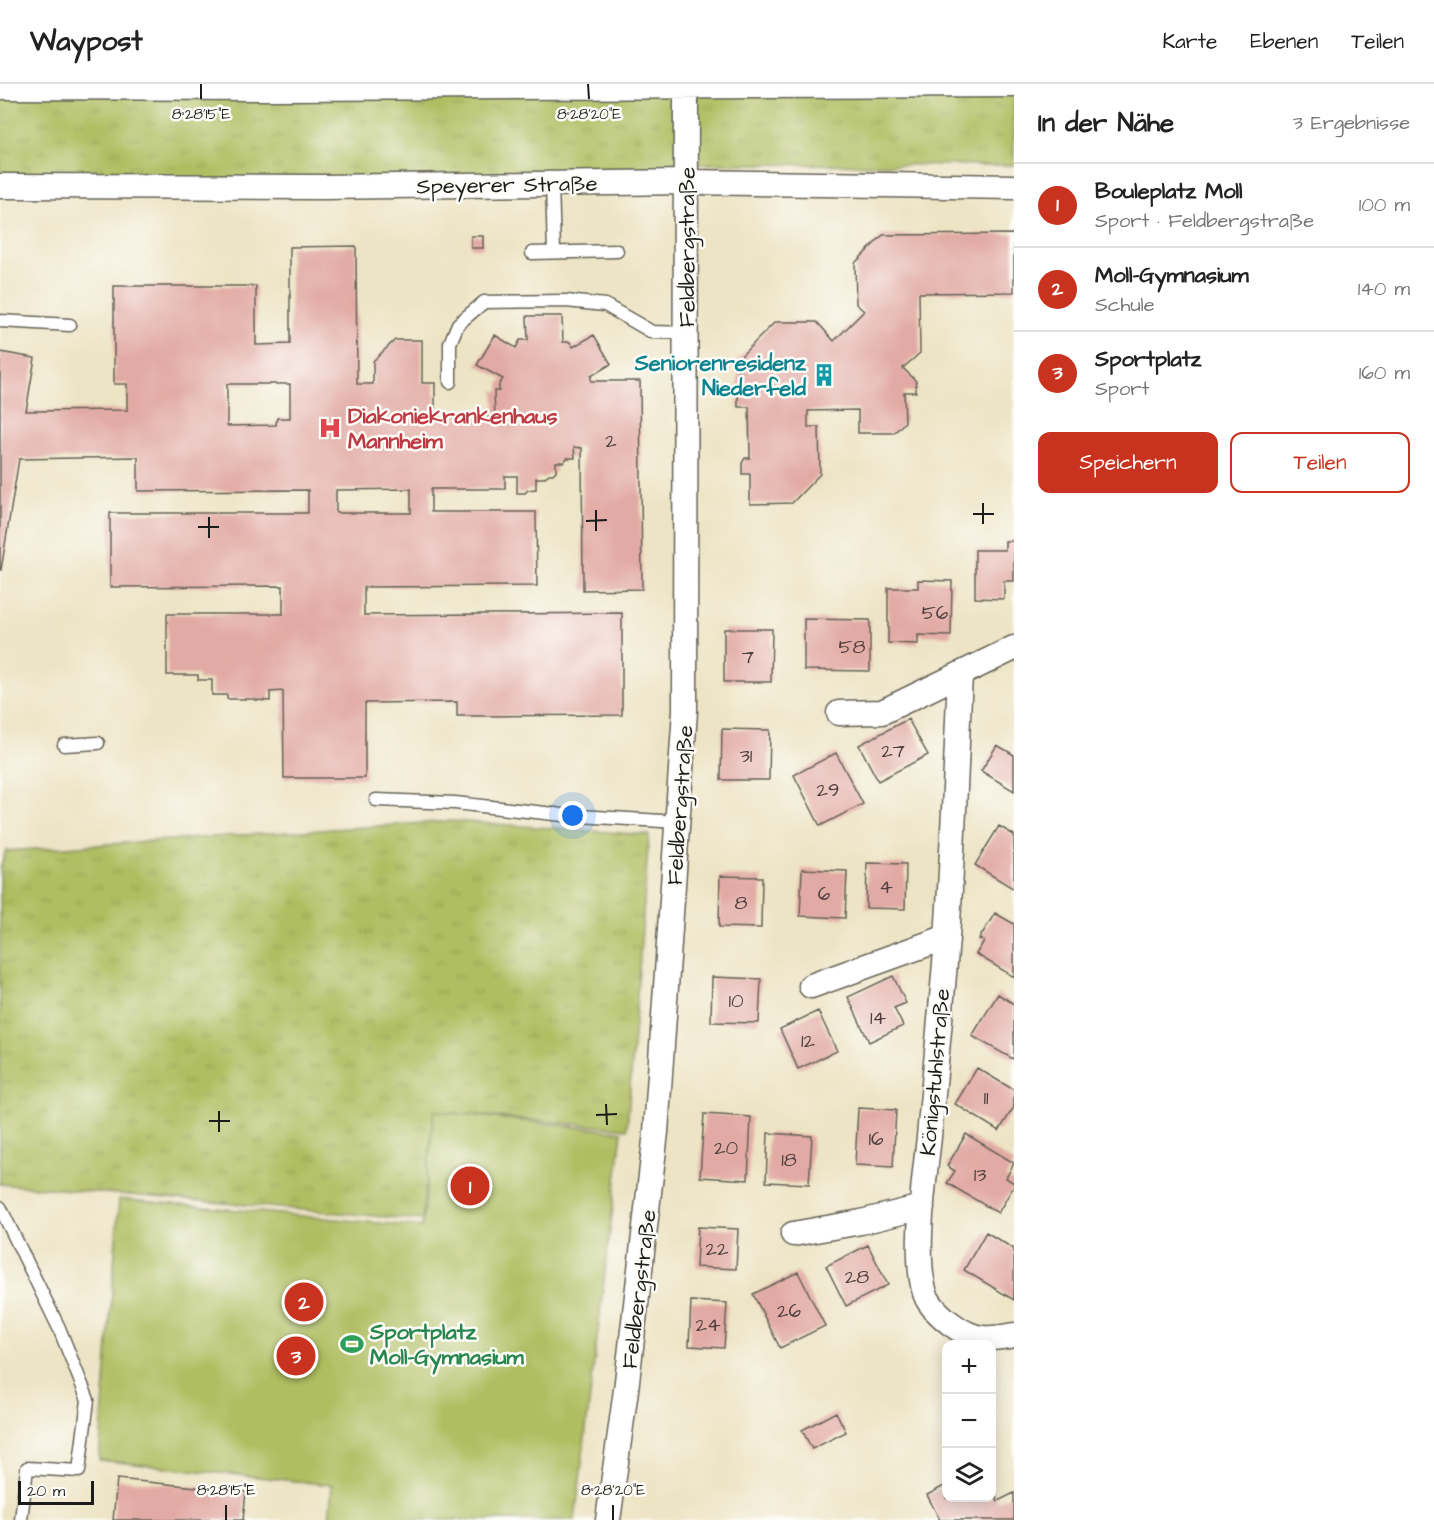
<!DOCTYPE html>
<html lang="de">
<head>
<meta charset="utf-8">
<style>
	:root { --surface:#fff; --page:#f2f2f2; --text:#222; --muted:#767676; --line:#e0e0e0; --accent:#c8321e }
	body { margin:0; font-family:"Architects Daughter",sans-serif; background:var(--page); color:var(--text) }
	.controls { position:absolute; right:18px; bottom:18px; display:grid; overflow:hidden; border-radius:12px; box-shadow:0 3px 15px #0003 }
	.controls button { width:54px; height:54px; display:grid; place-items:center; padding:0; border:0; border-bottom:2px solid var(--line); background:var(--surface); color:var(--text); font:30px sans-serif }
	.scale { position:absolute; left:18px; bottom:15px; width:76px; box-sizing:border-box; padding-left:6px; border:3px solid #1c1c1c; border-top:0; font-size:16px; line-height:21px; white-space:nowrap; color:#1c1c1c; -webkit-text-stroke:4px #fdfcf7; paint-order:stroke }
	.you { position:absolute; left:573px; top:732px; width:21px; height:21px; margin:-15px; border:4px solid #fff; border-radius:50%; background:#1a73e8; box-shadow:0 0 0 9px #1a73e833 }
	.badge { display:grid; place-items:center; width:39px; height:39px; border-radius:50%; background:var(--accent); color:#fff; font-size:20px; font-weight:700 }
	.pin { position:absolute; translate:-50% -50%; border:3px solid #fff; box-shadow:0 2px 6px #0006 }
	.list { margin:0; padding:0; list-style:none }
	h2 { display:flex; justify-content:space-between; align-items:center; height:78px; margin:0; padding:0 24px; font-size:26px }
	h2 small { font-size:20px; font-weight:400; color:var(--muted) }
	.list li { display:grid; grid-template-columns:39px 1fr auto; gap:18px; align-items:center; box-sizing:border-box; height:84px; padding:0 24px; border-top:2px solid var(--line) }
	.list b { display:block; font-size:22px; white-space:nowrap }
	.list p { margin:0; font-size:20px; white-space:nowrap; color:var(--muted) }
	.list em { font-size:20px; font-style:normal; color:var(--muted) }
	.actions { display:flex; gap:12px; padding:18px 24px }
	.actions a { flex:1; padding:14px 0; border:2px solid var(--accent); border-radius:12px; text-align:center; font-size:21px; color:var(--accent) }
	.actions .main { background:var(--accent); color:#fff }
	.icon { flex:none; width:33px; height:33px; fill:none; stroke:currentColor; stroke-width:2; stroke-linecap:round; stroke-linejoin:round }
	.map { position:relative; flex:none; width:1014px; height:1436px; overflow:hidden }
	header { display:flex; align-items:center; gap:36px; box-sizing:border-box; height:84px; padding:0 30px; background:var(--surface); border-bottom:2px solid var(--line) }
	header strong { font-size:28px }
	nav { display:flex; gap:33px; margin-inline-start:auto; font-size:21px }
	main { display:flex }
	aside { flex:1; background:var(--surface) }
	.map>svg:first-child { display:block }
	.grass { fill:url(#grass-tufts); stroke:#666d3e; stroke-width:1.5 }
	.park { fill:#afbe60; stroke:#666d3e; stroke-width:1.5 }
	.building { fill:#e2aaa4; fill-rule:evenodd }
	.lines { fill:none; stroke-linecap:round; stroke-linejoin:round }
	.lane-casing { stroke:#656257; stroke-width:15 }
	.street-casing { stroke:#656257; stroke-width:27 }
	.lane { stroke:#fff; stroke-width:12 }
	.street { stroke:#fff; stroke-width:24 }
	.ticks { fill:none; stroke:#1c1c1c; stroke-width:2 }
	.labels { text-anchor:middle; stroke-width:5; stroke-linejoin:round; paint-order:stroke }
	.number-label { font-size:20px; fill:#4e403e }
	.street-label { font-size:22px; fill:#1c1c1c; stroke:#fdfcf7 }
	.culture-label { font-size:22px; font-weight:bold; fill:#0d838f; stroke:#fdfcf7; text-anchor:end }
	.health-label { font-size:22px; font-weight:bold; fill:#be3a42; stroke:#fdfcf7; text-anchor:start }
	.leisure-label { font-size:22px; font-weight:bold; fill:#27864d; stroke:#fdfcf7; text-anchor:start }
	.ticks-label { font-size:15px; text-anchor:middle; fill:#1c1c1c; stroke:#fdfcf7; stroke-width:5; stroke-linejoin:round; paint-order:stroke }
</style>
</head>
<body>
<header>
<strong>Waypost</strong>
<nav><a>Karte</a><a>Ebenen</a><a>Teilen</a></nav>
</header>
<main>
<div class="map">
<svg width="1014" height="1436" viewBox="0 0 1014 1436">
	<defs>
		<pattern id="grass-tufts" width="24" height="20" patternUnits="userSpaceOnUse" patternTransform="scale(1.5)"><rect width="24" height="20" fill="#afbe60"/><path d="M3 7l-1-3M5 7V3M7 7l1-3M15 17l-1-3M17 17v-4M19 17l1-3" fill="none" stroke="#96a353"/></pattern>
	</defs>
	<rect width="100%" height="100%" fill="#fdfcf7"/>
	<filter id="ink" filterUnits="userSpaceOnUse"><feTurbulence type="fractalNoise" baseFrequency=".0167" numOctaves="2"/><feDisplacementMap in="SourceGraphic" scale="12" xChannelSelector="R" yChannelSelector="G"/><feConvolveMatrix kernelMatrix="1 2 1 2 8 2 1 2 1" color-interpolation-filters="sRGB"/></filter>
	<filter id="wash" filterUnits="userSpaceOnUse"><feTurbulence type="fractalNoise" baseFrequency=".008" numOctaves="4" result="noise"/><feDisplacementMap in="SourceGraphic" scale="24" xChannelSelector="R" yChannelSelector="G"/><feGaussianBlur stdDeviation="1.35" result="paint"/><feColorMatrix in="noise" values="0 0 0 0 0 0 0 0 0 0 0 0 0 0 0 0 0 1.4 0 .05"/><feComposite in="paint" operator="in"/></filter>
	<g filter="url(#wash)">
		<rect width="100%" height="100%" fill="#ede4c5"/>
		<path class="grass" d="M1014 1V81L694 80 552 99 0 102V3Z
			M452 737 649 751 627 1045 434 1027 422 1136 0 1100V784L6 767Z"/>
		<path class="park" d="M434 1027 622 1048 575 1436H329L332 1401 99 1376 119 1115 422 1143Z"/>
		<g id="blocks">
			<path class="building" d="M1014 150V208L919 209 920 269 903 284 916 297V308H904L905 338 894 349H858V326L808 327V343H819L820 390 792 419 750 420V390H742V379L745 374H750L749 323H738V275L775 238H817L834 257 864 227 856 220 855 179 883 151Z
				M471 152H483V164H471Z
				M356 162 357 300H373V277L395 256H422V299H435V334L495 333 494 307H499V300L503 295 477 281 495 251 516 264 520 256H528L527 232H562L563 258H570L573 263 594 251 611 280 591 292V297H640L642 505 583 506 582 364 574 363 575 374H567L564 378H556V387L553 390H549L544 394H536V405L528 406 525 409H517V392H505V405H431V428H536L537 502 364 503V531L622 529V631L457 632V618L365 619V694H284L283 607 270 608V617L255 616V615H227V611H212V596H198V591H167V530H283V502L110 503V429H308V406L138 407V373L19 375 1 486H0V268L35 274 26 327 127 326V300H114V202H256V261L290 260V163ZM227 300H290V334H277L276 341 227 342ZM411 405V429H336V406Z
				M1005 457H1014V497H1004V515L975 514V466H1005Z
				M918 496 952 497 951 552 918 551V560L888 559V504H918Z
				M804 535 870 536V587L804 586Z
				M724 545H772L771 598H724Z
				M908 635 928 671 878 697 859 661Z
				M722 645 770 646 769 696H721Z
				M997 661 1014 671V707L981 687Z
				M836 669 863 720 820 742 794 691Z
				M999 742 1014 751V805L975 781Z
				M867 779 906 780 905 825 866 824Z
				M802 785 847 787 845 834 800 832Z
				M720 792 762 793 761 844 719 843Z
				M995 829 1014 840V893L976 870 984 857 979 855Z
				M893 892 906 919 894 924 903 942 869 958 848 913Z
				M712 893 761 895 759 939 711 938Z
				M998 910 1014 920V973L1013 975 972 952Z
				M818 927 837 967 798 985 780 945Z
				M977 984 1014 1006V1023L999 1047 955 1020Z
				M858 1024 896 1026 893 1083 855 1081Z
				M704 1030 751 1033 748 1096 700 1093Z
				M768 1049 812 1052 809 1100 766 1098Z
				M966 1050 1014 1079 1006 1094 1014 1099V1102L998 1129 947 1099 955 1087 947 1082Z
				M698 1143 738 1145 736 1185 696 1183Z
				M986 1148 1014 1165V1216L964 1186Z
				M868 1161 888 1201 846 1222 826 1182Z
				M798 1188 825 1242 780 1264 753 1210Z
				M691 1217 727 1219 724 1264 689 1262Z
				M836 1328 846 1348 812 1365 802 1346Z
				M117 1395 246 1408 243 1436H113Z
				M946 1401V1414H992V1404L998 1417 1014 1409V1436H940L927 1411Z"/>
		</g>
	</g>
	<g filter="url(#ink)">
		<use href="#blocks" fill-opacity="0" stroke="#656257" stroke-width="1.5"/>
		<g class="lines">
			<g class="lane-casing">
				<path id="lane" d="M552 99 554 168
					M532 169 617 167
					M0 237 70 241
					M450 298V259L458 240 484 218 566 217 605 221 652 248 686 249
					M64 661 98 659
					M376 716 455 719 563 731 678 738
					M0 1123 59 1244 88 1316 79 1387 27 1384 21 1436"/>
			</g>
			<g class="street-casing">
				<path id="street" d="M0 3 274 4 1014 1
					M0 102 323 103 686 98 1014 103
					M960 590C956 678 953 766 947 854 942 920 935 987 929 1053 925 1090 911 1185 928 1216 938 1232 963 1252 982 1254 993 1255 1004 1253 1014 1251
					M839 629 882 628 1014 564
					M811 902 947 853
					M793 1150 861 1138 922 1123
					M608 1436 626 1306 656 1048 685 627 686 0"/>
			</g>
			<use href="#lane" class="lane"/>
			<use href="#street" class="street"/>
		</g>
	</g>
	<path class="ticks" d="M201 0V15M588 0 589 15M983 419V440M596 426V447M973 430H994M209 433V454M586 437 607 436M198 443H219M606 1020 607 1041M219 1027V1048M596 1031 617 1030M209 1037H230M226 1421V1436M613 1421V1436"/>
	<defs>
		<g id="building-bare" transform="scale(1.8)"><path d="M-4-6H4V6H1V3H-1V6H-4ZM-2.5-4.3h1.7v1.8h-1.7ZM.8-4.3h1.7v1.8H.8ZM-2.5-1h1.7V.8h-1.7ZM.8-1h1.7V.8H.8Z" fill="#0f9aa8" stroke="#fdfcf7" stroke-width="2.5" paint-order="stroke"/></g>
		<g id="hospital-bare" transform="scale(1.8)"><path d="M-5-5h3v3.5h4V-5h3V5h-3V1.5h-4V5h-3Z" fill="#e0444e" stroke="#fdfcf7" stroke-width="2.5" paint-order="stroke"/></g>
		<g id="stadium-bare" transform="scale(1.8)"><path d="M0-5a6.5 5 0 1 0 0 10a6.5 5 0 1 0 0-10ZM-3.5-1.8h7v3.6h-7Z" fill="#2e9e5b" stroke="#fdfcf7" stroke-width="2.5" paint-order="stroke"/></g>
	</defs>
	<g fill-rule="evenodd">
		<use href="#building-bare" x="824" y="291"/>
		<use href="#hospital-bare" x="330" y="344"/>
		<use href="#stadium-bare" x="352" y="1260"/>
	</g>
	<g class="labels">
		<g class="number-label">
			<text x="611" y="363">2</text>
			<text x="935" y="535">56</text>
			<text x="852" y="569">58</text>
			<text x="748" y="579">7</text>
			<text x="893" y="673">27</text>
			<text x="746" y="678">31</text>
			<text x="828" y="712">29</text>
			<text x="886" y="809">4</text>
			<text x="824" y="816">6</text>
			<text x="741" y="825">8</text>
			<text x="736" y="923">10</text>
			<text x="878" y="940">14</text>
			<text x="808" y="963">12</text>
			<text x="986" y="1020">11</text>
			<text x="876" y="1061">16</text>
			<text x="726" y="1070">20</text>
			<text x="789" y="1082">18</text>
			<text x="980" y="1097">13</text>
			<text x="717" y="1171">22</text>
			<text x="857" y="1199">28</text>
			<text x="789" y="1233">26</text>
			<text x="708" y="1247">24</text>
		</g>
		<g class="street-label">
			<text transform="translate(507 100) rotate(-1)" y="8">Speyerer Straße</text>
			<text transform="translate(686 163) rotate(-90)" y="8">Feldbergstraße</text>
			<text transform="translate(679 721) rotate(-86)" y="8">Feldbergstraße</text>
			<text transform="translate(934 988) rotate(-85)" y="8">Königstuhlstraße</text>
			<text transform="translate(638 1205) rotate(-83)" y="8">Feldbergstraße</text>
		</g>
		<g class="culture-label">
			<text x="806" y="286">Seniorenresidenz<tspan x="806" dy="25">Niederfeld</tspan></text>
		</g>
		<g class="health-label">
			<text x="348" y="339">Diakoniekrankenhaus<tspan x="348" dy="25">Mannheim</tspan></text>
		</g>
		<g class="leisure-label">
			<text x="370" y="1255">Sportplatz<tspan x="370" dy="25">Moll-Gymnasium</tspan></text>
		</g>
	</g>
	<g class="ticks-label">
		<text x="201" y="35">8°28'15"E</text>
		<text x="589" y="35">8°28'20"E</text>
		<text x="226" y="1411">8°28'15"E</text>
		<text x="613" y="1411">8°28'20"E</text>
	</g>
</svg>
<div class="controls">
<button>+</button>
<button>−</button>
<button><svg class="icon" aria-label="layers" viewBox="0 0 24 24"><path d="M12 4l9 5-9 5-9-5zM3 14l9 5 9-5"/></svg></button>
</div>
<div class="scale">20 m</div>
<div class="you"></div>
<div class="pin badge" style="left:470px;top:1102px">1</div>
<div class="pin badge" style="left:304px;top:1218px">2</div>
<div class="pin badge" style="left:296px;top:1272px">3</div>
</div>
<aside>
<h2>In der Nähe<small>3 Ergebnisse</small></h2>
<ul class="list">
<li><span class="badge">1</span><div><b>Bouleplatz Moll</b><p>Sport · Feldbergstraße</p></div><em>100 m</em></li>
<li><span class="badge">2</span><div><b>Moll-Gymnasium</b><p>Schule</p></div><em>140 m</em></li>
<li><span class="badge">3</span><div><b>Sportplatz</b><p>Sport</p></div><em>160 m</em></li>
</ul>
<div class="actions"><a class="main">Speichern</a><a>Teilen</a></div>
</aside>
</main>
</body>
</html>
